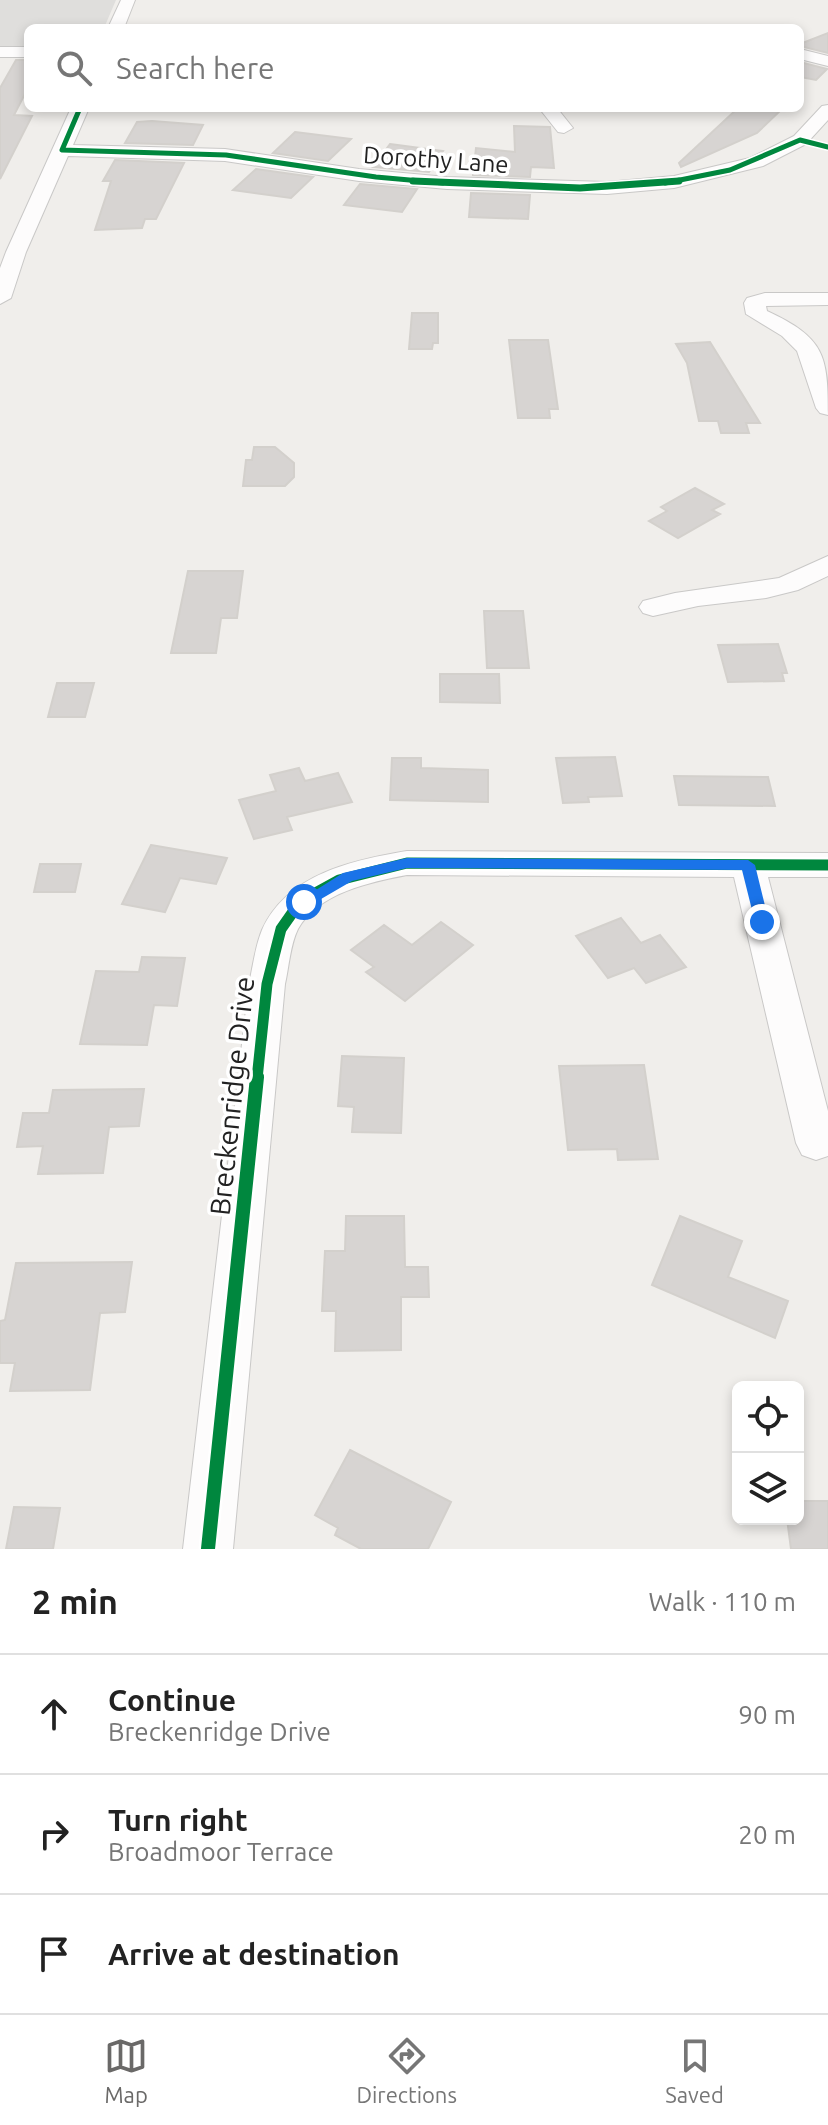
<!DOCTYPE html>
<html lang="en">
<head>
<meta charset="utf-8">
<style>
	:root { --surface:#fff; --page:#f2f2f2; --text:#222; --muted:#767676; --line:#e0e0e0; --accent:#6a6968 }
	body { margin:0; font-family:Ubuntu,sans-serif; background:var(--page); color:var(--text) }
	.controls { position:absolute; right:24px; bottom:24px; display:grid; overflow:hidden; border-radius:12px; box-shadow:0 4px 12px #0003 }
	.controls button { width:72px; height:72px; display:grid; place-items:center; padding:0; border:0; border-bottom:2px solid var(--line); background:var(--surface); color:var(--text); font:40px sans-serif }
	.stop { position:absolute; width:24px; height:24px; margin:-18px; border:6px solid #1a73e8; border-radius:50%; background:#fff }
	.stop.end { background:#1a73e8; border-color:#fff; box-shadow:0 2px 8px #0008 }
	.list { margin:0; padding:0; list-style:none }
	h2 { display:flex; justify-content:space-between; align-items:center; height:104px; margin:0; padding:0 32px; font-size:34px }
	h2 small { font-size:26px; font-weight:400; color:var(--muted) }
	.list li { display:grid; grid-template-columns:52px 1fr auto; gap:24px; align-items:center; box-sizing:border-box; height:120px; padding:0 32px; border-top:2px solid var(--line) }
	.list b { display:block; font-size:30px; white-space:nowrap }
	.list p { margin:0; font-size:26px; white-space:nowrap; color:var(--muted) }
	.list em { font-size:26px; font-style:normal; color:var(--muted) }
	.icon { flex:none; width:44px; height:44px; fill:none; stroke:currentColor; stroke-width:2; stroke-linecap:round; stroke-linejoin:round }
	.map { position:relative; flex:none; width:828px; height:1549px; overflow:hidden }
	.search { position:absolute; background:var(--surface); box-shadow:0 4px 12px #0003; left:24px; right:24px; top:24px; height:88px; display:flex; align-items:center; gap:20px; box-sizing:border-box; padding:0 28px; border-radius:12px; color:var(--muted); font-size:30px }
	.sheet { height:464px; background:var(--surface) }
	nav { display:flex; justify-content:space-around; align-items:center; box-sizing:border-box; height:112px; border-top:2px solid var(--line); background:var(--surface); font-size:22px; color:var(--muted) }
	nav a { display:grid; justify-items:center; gap:4px }
	nav .on { color:var(--accent) }
	.map>svg:first-child { display:block }
	.residential { fill:#dfdedc }
	.building { fill:#d7d4d2; stroke:#d3d0cc; stroke-width:2 }
	.lines { fill:none; stroke-linecap:round; stroke-linejoin:round }
	.minor-casing { stroke:#c9c8c7; stroke-width:2 }
	.minor { fill:#fdfcfc; fill-rule:evenodd }
	.cycleway-far3-casing { stroke:#fff; stroke-width:8 }
	.cycleway-far2-casing { stroke:#fff; stroke-width:10 }
	.cycleway-far1-casing { stroke:#fff; stroke-width:16 }
	.cycleway-casing { stroke:#fff; stroke-width:19 }
	.cycleway-far3 { stroke:#00873e; stroke-width:5 }
	.cycleway-far2 { stroke:#00873e; stroke-width:7 }
	.cycleway-far1 { stroke:#00873e; stroke-width:11 }
	.cycleway { stroke:#00873e; stroke-width:14 }
	.route { fill:#1a73e8 }
	.labels { text-anchor:middle; stroke-width:7; stroke-linejoin:round; paint-order:stroke }
	.far-street-label { font-size:24px; fill:#222; stroke:#fff }
	.street-label { font-size:28px; fill:#222; stroke:#fff }
</style>
</head>
<body>
<div class="map">
<svg width="828" height="1549" viewBox="0 0 828 1549">
	<rect width="100%" height="100%" fill="#f0eeeb"/>
	<path class="residential" d="M0 0H116L104 28H28V46H0Z"/>
	<path class="building" d="M828 33V53L800 46V44Z
		M16 60H28V88L14 115 32 116 0 179V88Z
		M800 62 827 69 816 80 800 77Z
		M738 108H783L757 133 681 167 679 163Z
		M152 121 203 125 193 145 125 143 137 122Z
		M514 126 550 127 554 168 531 167 530 177 473 175 476 148 515 152Z
		M295 132 351 139 328 161 273 153Z
		M390 144 443 151 429 172 373 167Z
		M115 160 184 163 156 219H145L142 228 95 230 111 181H103Z
		M256 169 313 177 291 198 233 190Z
		M360 184 417 189 402 212 344 205Z
		M471 193 530 195 528 219 469 217Z
		M412 313H438V343H433L432 349H409Z
		M509 340H548L558 409H549L550 418H518Z
		M710 342 760 423H746L749 433H721L718 421H699L687 363 676 344Z
		M254 447H275L294 463V477L285 486H243L246 460H252Z
		M695 488 724 504 712 510 720 514 678 538 649 521 667 511 661 507Z
		M188 571H243L237 618H221L216 653H171Z
		M484 611H523L529 668H487Z
		M778 644 787 673H782L784 681 728 682 718 645Z
		M440 674H499L500 703 440 702Z
		M57 683H94L85 717H48Z
		M615 757 622 796 588 797 589 802 563 803 556 758Z
		M392 758H421V768L488 770V802L390 800Z
		M299 768 305 781 338 773 352 802 287 817 292 830 254 839 239 800 276 791 270 775Z
		M674 776 768 777 775 806 679 805Z
		M151 845 227 858 216 884 180 878 165 912 122 904Z
		M40 864H81L75 892H34Z
		M621 918 641 943 660 935 686 967 646 983 634 968 608 978 576 936Z
		M441 922 473 945 405 1001 366 972 374 967 351 950 384 925 412 945Z
		M142 957 185 958 177 1006 154 1005 147 1045 80 1044 96 971 139 972Z
		M342 1056 404 1058 401 1133 352 1132 354 1107 338 1106Z
		M644 1065 658 1159 618 1160 617 1149 568 1150 559 1066Z
		M144 1089 139 1126 109 1127 103 1173 38 1174 43 1146 17 1147 23 1113H49L53 1090Z
		M346 1216H404L405 1267H428L429 1297H401V1350L335 1351 336 1311H322L325 1251H345Z
		M680 1216 742 1241 728 1277 788 1301 775 1338 652 1285Z
		M132 1262 125 1312 100 1313 90 1390 10 1391 15 1363H0V1321L5 1320 16 1263Z
		M350 1450 451 1502 428 1549H361L335 1535 338 1528 315 1515Z
		M798 1501H828V1549H791L787 1519H798Z
		M14 1507 60 1508 53 1549H6Z"/>
	<g class="lines">
		<g class="minor-casing">
			<path id="minor" d="M121 0H135L124 28H108Z
				M0 47H28V57H0Z
				M800 49 828 56V66L800 59Z
				M828 105V120L806 144 763 166 674 188 607 194 447 189 359 181 225 161 68 156 26 252 11 298 0 304V268L6 252 71 108H89L73 145 225 149 359 169 447 177 607 182 674 176 750 158 794 136 822 106Z
				M539 108H557L573 128 564 133 558 132Z
				M765 293H828V305L766 306 767 311C825 338 828 355 828 415L820 413 816 408 797 351 782 336 746 314 744 303 747 298Z
				M828 556V576L798 590 766 598 698 606 653 616 643 613 639 607 643 601 675 593 779 578Z
				M407 851 828 853V877H768L828 1111V1156L816 1160 802 1155 796 1143 734 877 407 875C370 882 318 893 298 929 290 945 289 967 285 984L233 1549H183L249 984C253 966 255 947 262 930 287 874 353 860 407 851Z"/>
		</g>
		<use href="#minor" class="minor"/>
		<g class="cycleway-far3-casing">
			<path id="cycleway-far3" d="M80 108 62 150 226 155 376 177 443 183
				M665 183 730 170 800 140 828 147"/>
		</g>
		<g class="cycleway-far2-casing">
			<path id="cycleway-far2" d="M413 181 580 188 679 181"/>
		</g>
		<g class="cycleway-far1-casing">
			<path id="cycleway-far1" d="M257 1079 267 984 281 929 295 909 308 897 339 880 407 863 828 865"/>
		</g>
		<g class="cycleway-casing">
			<path id="cycleway" d="M208 1549 257 1077"/>
		</g>
		<use href="#cycleway-far3" class="cycleway-far3"/>
		<use href="#cycleway-far2" class="cycleway-far2"/>
		<use href="#cycleway-far1" class="cycleway-far1"/>
		<use href="#cycleway" class="cycleway"/>
	</g>
	<path class="route" d="M407 858 748 860 755 865 769 922 762 927 755 922 742 870 407 868 352 881 309 906 304 907 297 902 343 873Z"/>
	<g class="labels">
		<g class="far-street-label">
			<text transform="translate(436 160) rotate(4)" y="8">Dorothy Lane</text>
		</g>
		<g class="street-label">
			<text transform="translate(232 1096) rotate(-84)" y="10">Breckenridge Drive</text>
		</g>
	</g>
</svg>
<div class="controls">
<button><svg class="icon" aria-label="locate" viewBox="0 0 24 24"><circle cx="12" cy="12" r="6"/><path d="M12 2v4M12 18v4M2 12h4M18 12h4"/></svg></button>
<button><svg class="icon" aria-label="layers" viewBox="0 0 24 24"><path d="M12 4l9 5-9 5-9-5zM3 14l9 5 9-5"/></svg></button>
</div>
<div class="stop" style="left:304px;top:902px"></div>
<div class="stop end" style="left:762px;top:922px"></div>
<div class="search"><svg class="icon" aria-label="search" viewBox="0 0 24 24"><circle cx="10" cy="10" r="6"/><path d="M15 15l6 6"/></svg>Search here</div>
</div>
<section class="sheet">
<h2>2 min<small>Walk · 110 m</small></h2>
<ul class="list">
<li><svg class="icon" aria-label="ahead" viewBox="0 0 24 24"><path d="M12 20V5M6 11l6-6 6 6"/></svg><div><b>Continue</b><p>Breckenridge Drive</p></div><em>90 m</em></li>
<li><svg class="icon" aria-label="right" viewBox="0 0 24 24"><path d="M7 20v-9h11M14 6l5 5-5 5"/></svg><div><b>Turn right</b><p>Broadmoor Terrace</p></div><em>20 m</em></li>
<li><svg class="icon" aria-label="arrive" viewBox="0 0 24 24"><path d="M6 21V4h12l-3 4 3 4H6"/></svg><div><b>Arrive at destination</b></div></li>
</ul>
</section>
<nav>
<a class="on"><svg class="icon" aria-label="map" viewBox="0 0 24 24"><path d="M3 6l6-2 6 2 6-2v14l-6 2-6-2-6 2zM9 4v14M15 6v14"/></svg>Map</a>
<a><svg class="icon" aria-label="directions" viewBox="0 0 24 24"><path d="M12 3l9 9-9 9-9-9zM9 14v-3h6M13 9l2 2-2 2"/></svg>Directions</a>
<a><svg class="icon" aria-label="saved" viewBox="0 0 24 24"><path d="M7 4h10v16l-5-4-5 4z"/></svg>Saved</a>
</nav>
</body>
</html>
